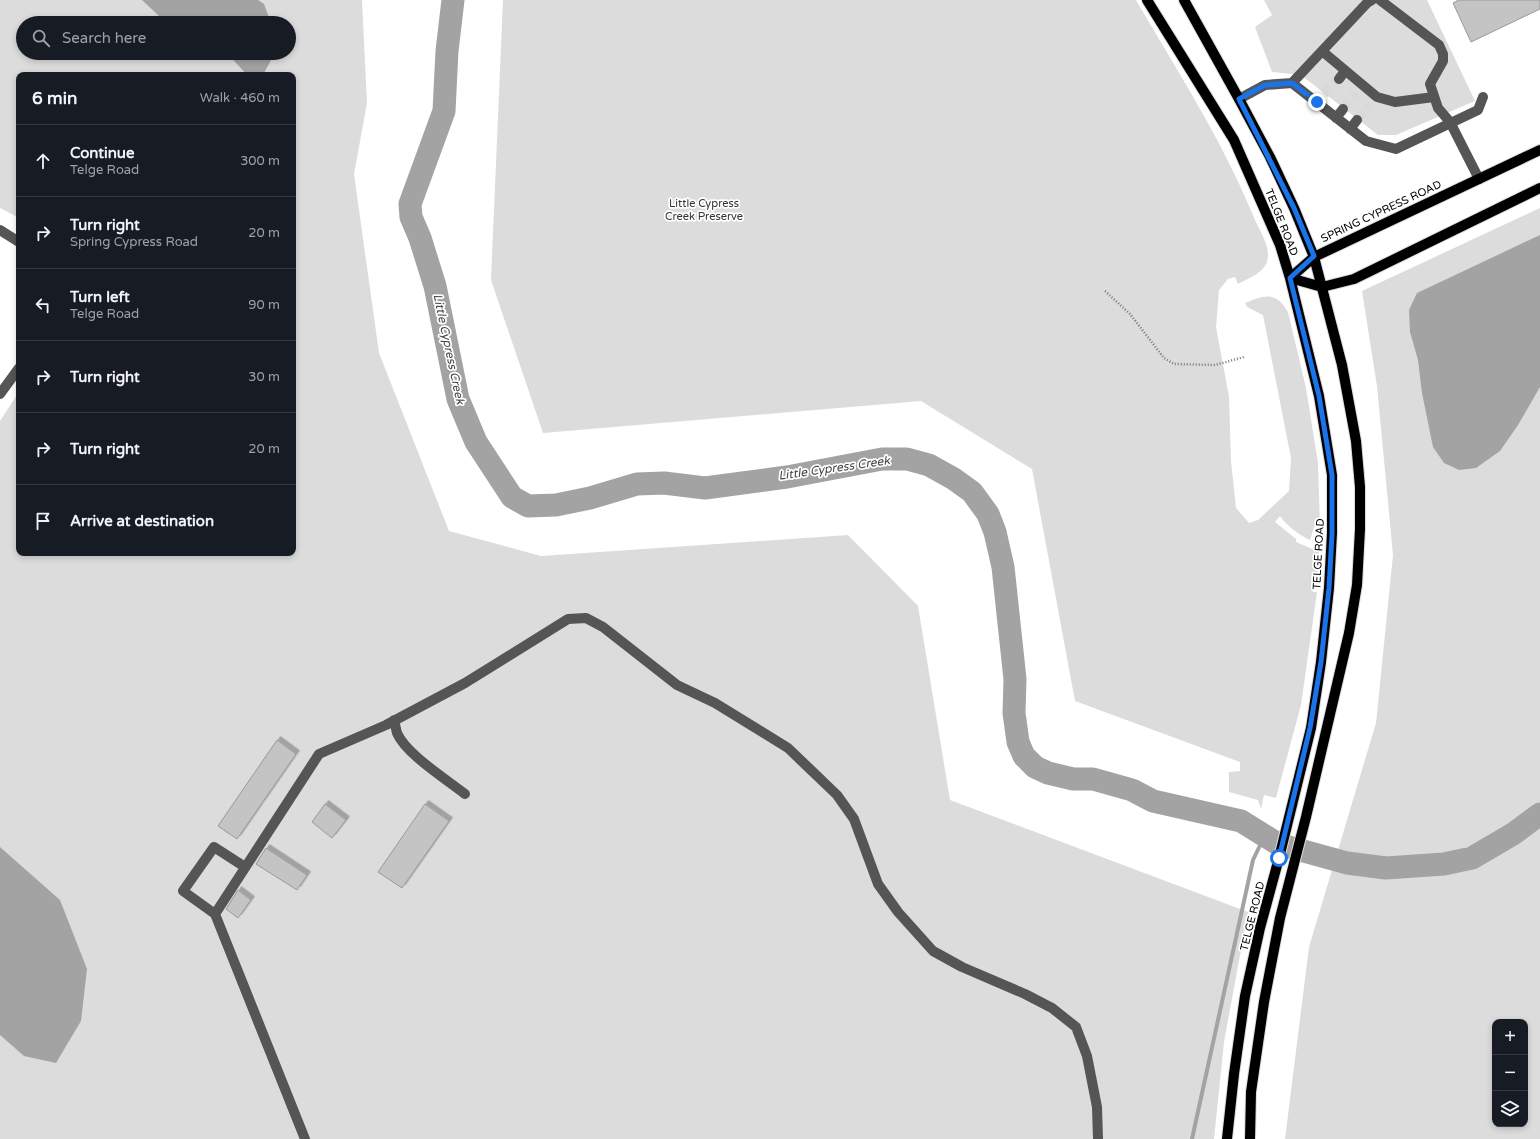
<!DOCTYPE html>
<html lang="en">
<head>
<meta charset="utf-8">
<style>
	:root { --surface:#171b24; --page:#20242c; --text:#f1f3f6; --muted:#9ea1a6; --line:#363941 }
	body { margin:0; font-family:"Varela Round",sans-serif; background:var(--page); color:var(--text) }
	.controls { position:absolute; right:12px; bottom:12px; display:grid; overflow:hidden; border-radius:8px; box-shadow:0 2px 6px #0003 }
	.controls button { width:36px; height:36px; display:grid; place-items:center; padding:0; border:0; border-bottom:1px solid var(--line); background:var(--surface); color:var(--text); font:20px sans-serif }
	.stop { position:absolute; width:12px; height:12px; margin:-9px; border:3px solid #1a73e8; border-radius:50%; background:#fff }
	.stop.end { background:#1a73e8; border-color:#fff; box-shadow:0 1px 4px #0008 }
	.list { margin:0; padding:0; list-style:none }
	h2 { display:flex; justify-content:space-between; align-items:center; height:52px; margin:0; padding:0 16px; font-size:17px }
	h2 small { font-size:13px; font-weight:400; color:var(--muted) }
	.list li { display:grid; grid-template-columns:26px 1fr auto; gap:12px; align-items:center; box-sizing:border-box; height:72px; padding:0 16px; border-top:1px solid var(--line) }
	.list b { display:block; font-size:15px; white-space:nowrap }
	.list p { margin:0; font-size:13px; white-space:nowrap; color:var(--muted) }
	.list em { font-size:13px; font-style:normal; color:var(--muted) }
	.icon { flex:none; width:22px; height:22px; fill:none; stroke:currentColor; stroke-width:2; stroke-linecap:round; stroke-linejoin:round }
	.map { position:relative; flex:none; width:1540px; height:1139px; overflow:hidden }
	.search { position:absolute; background:var(--surface); box-shadow:0 2px 6px #0003; left:16px; top:16px; width:280px; height:44px; display:flex; align-items:center; gap:10px; box-sizing:border-box; padding:0 14px; border-radius:22px; color:var(--muted); font-size:15px }
	.panel { position:absolute; background:var(--surface); box-shadow:0 2px 6px #0003; left:16px; top:72px; width:280px; height:484px; border-radius:8px }
	.map>svg:first-child { display:block }
	.green { fill:#dcdcdc; fill-rule:evenodd }
	.water { fill:#a3a3a3 }
	.lines { fill:none; stroke-linecap:round; stroke-linejoin:round }
	.stream { stroke:#a3a3a3; stroke-width:4 }
	.river { stroke:#a3a3a3; stroke-width:23 }
	.building { fill:#c4c4c4; stroke:#999; filter:url(#shadow) }
	.minor-tunnel { stroke:#d9d9d9; stroke-width:10; stroke-dasharray:10 5; stroke-linecap:butt }
	.major-casing { stroke:#dbdbdb; stroke-width:12 }
	.path { stroke:#777; stroke-width:2.5; stroke-dasharray:1 2; stroke-linecap:butt }
	.minor { stroke:#555; stroke-width:10 }
	.major { stroke:#000; stroke-width:10 }
	.route { stroke:#1a73e8; stroke-width:5 }
	.labels { text-anchor:middle; stroke-width:3.5; stroke-linejoin:round; paint-order:stroke }
	.park-label { font-size:11px; fill:#333; stroke:#fff }
	.street-label { font-size:11px; fill:#000; stroke:#fff }
	.water-label { font-size:12px; font-style:italic; fill:#444; stroke:#fff }
</style>
</head>
<body>
<div class="map">
<svg width="1540" height="1139" viewBox="0 0 1540 1139">
	<defs>
		<filter id="shadow"><feDropShadow dx="3.5" dy="-3.5" stdDeviation="0" flood-color="#0004"/></filter>
	</defs>
	<rect width="100%" height="100%" fill="#fff"/>
	<path class="green" d="M0 0H362L367 103 354 174 379 353 449 531 541 556 848 535 918 606 950 800 1248 912 1224 1042 1214 1139H0V421L19 392V553H293V75H19V218L0 208ZM23 23H289V53H23Z
		M503 0H1136C1178 72 1224 143 1255 220 1260 231 1269 245 1268 257 1267 272 1249 278 1238 284L1235 277 1228 279 1219 290 1216 327 1229 397 1231 461 1236 508 1249 523 1258 520 1289 491 1291 458 1263 315 1247 307 1245 303C1265 295 1276 291 1288 312L1306 388 1318 463 1320 526 1314 527 1310 540C1298 534 1288 527 1280 516L1275 522 1296 539V542L1319 552V574L1313 575V592H1317L1301 705 1276 798 1264 795 1261 809 1258 800 1229 792V772L1240 771V762L1075 701 1032 469 921 401 543 433 491 280Z
		M1264 0H1427L1475 101 1396 135H1378L1301 75 1272 72 1255 27 1272 15Z
		M1540 208V1139H1285L1309 947 1376 723 1393 555 1377 386 1362 291ZM1495 1022H1525V1124H1495Z"/>
	<path class="water" d="M142 0H258L264 4 271 23H189L180 17 159 16Z
		M227 53H275L264 73 247 75Z
		M1540 235V387L1518 425 1500 451 1476 468 1459 470 1444 463 1433 447 1422 393 1418 360 1410 332 1409 310 1417 293Z
		M0 847 60 900 87 969 81 1021 56 1063 24 1056 0 1035Z"/>
	<g class="lines">
		<path class="stream" d="M1192 1139 1253 860 1265 835"/>
		<path class="river" d="M453 0 447 51 444 111 410 204 411 217 420 238 435 286 458 399 476 442 512 497 528 506 556 505 590 498 637 484 664 483 705 488 787 477 882 459H907L929 465 954 479 972 492 988 514 995 532 1003 567 1015 679 1014 713 1018 742 1024 756 1035 767 1048 773 1073 779H1093L1132 790 1153 801 1241 821 1278 844 1347 863 1386 868 1444 864 1472 858 1513 834 1540 814"/>
	</g>
	<path class="building" d="M1459 0H1540V9L1471 42 1453 3Z
		M277 740 296 754 237 839 218 826Z
		M325 804 346 820 332 838 312 822Z
		M425 804 449 821 402 888 378 872Z
		M266 848 307 875 297 890 256 864Z
		M238 890 251 900 238 918 226 909Z"/>
	<g class="lines">
		<path class="minor-tunnel" d="M1324 94 1339 79
			M1343 109 1357 93
			M1357 120 1371 105"/>
		<g class="major-casing">
			<path id="major" d="M1147 0 1234 140 1280 245 1290 278 1319 396 1332 475V533L1329 588 1321 662 1311 728 1279 858 1260 928 1245 996 1234 1074 1227 1139
				M1184 0 1239 99 1270 157 1294 208 1314 257 1342 365 1356 441 1360 487V529L1357 585 1349 633 1306 817 1280 918 1264 1002 1251 1092 1250 1139
				M1290 278 1314 257 1540 150
				M1290 278 1322 287 1354 279 1540 188"/>
		</g>
		<path class="path" d="M1105 291 1130 314 1164 358 1174 364 1215 365 1244 357"/>
		<path class="minor" d="M1380 0 1439 45 1443 54V61L1430 84 1438 108 1450 122 1479 179
			M1322 51 1377 97 1395 102 1434 97
			M1339 79 1345 71
			M1292 83 1367 3 1372 0
			M1239 99 1265 85 1292 83 1366 141 1396 149 1478 110 1483 97
			M1336 118 1343 109
			M1350 129 1357 120
			M0 230 19 242
			M0 394 19 368
			M394 720C395 724 396 729 397 733 406 754 446 779 465 794
			M245 867 214 847 183 891 215 914 305 1139
			M215 914 319 754 386 725 465 683 568 619 586 618 603 627 677 685 715 703 788 748 837 795 854 819 878 884 898 912 933 951 962 967 1025 994 1052 1008 1076 1027 1087 1056 1097 1107 1098 1139"/>
		<use href="#major" class="major"/>
	</g>
	<g class="lines">
		<path class="route" d="M1279 858 1310 728 1321 662 1329 588 1332 534V475L1319 396 1290 278 1314 256 1294 208 1239 99 1265 85 1292 83 1317 102"/>
	</g>
	<g class="labels">
		<g class="park-label">
			<text x="704" y="207">Little Cypress<tspan x="704" dy="13">Creek Preserve</tspan></text>
		</g>
		<g class="street-label">
			<text transform="translate(1381 211) rotate(-25)" y="4">SPRING CYPRESS ROAD</text>
			<text transform="translate(1282 222) rotate(68)" y="4">TELGE ROAD</text>
			<text transform="translate(1318 554) rotate(-87)" y="4">TELGE ROAD</text>
			<text transform="translate(1252 916) rotate(-76)" y="4">TELGE ROAD</text>
		</g>
		<g class="water-label">
			<text transform="translate(449 349) rotate(78)" y="4">Little Cypress Creek</text>
			<text transform="translate(834 468) rotate(-8)" y="4">Little Cypress Creek</text>
		</g>
	</g>
</svg>
<div class="controls">
<button>+</button>
<button>−</button>
<button><svg class="icon" aria-label="layers" viewBox="0 0 24 24"><path d="M12 4l9 5-9 5-9-5zM3 14l9 5 9-5"/></svg></button>
</div>
<div class="stop" style="left:1279px;top:858px"></div>
<div class="stop end" style="left:1317px;top:102px"></div>
<div class="search"><svg class="icon" aria-label="search" viewBox="0 0 24 24"><circle cx="10" cy="10" r="6"/><path d="M15 15l6 6"/></svg>Search here</div>
<section class="panel">
<h2>6 min<small>Walk · 460 m</small></h2>
<ul class="list">
<li><svg class="icon" aria-label="ahead" viewBox="0 0 24 24"><path d="M12 20V5M6 11l6-6 6 6"/></svg><div><b>Continue</b><p>Telge Road</p></div><em>300 m</em></li>
<li><svg class="icon" aria-label="right" viewBox="0 0 24 24"><path d="M7 20v-9h11M14 6l5 5-5 5"/></svg><div><b>Turn right</b><p>Spring Cypress Road</p></div><em>20 m</em></li>
<li><svg class="icon" aria-label="left" viewBox="0 0 24 24"><path d="M17 20v-9H6M10 6l-5 5 5 5"/></svg><div><b>Turn left</b><p>Telge Road</p></div><em>90 m</em></li>
<li><svg class="icon" aria-label="right" viewBox="0 0 24 24"><path d="M7 20v-9h11M14 6l5 5-5 5"/></svg><div><b>Turn right</b></div><em>30 m</em></li>
<li><svg class="icon" aria-label="right" viewBox="0 0 24 24"><path d="M7 20v-9h11M14 6l5 5-5 5"/></svg><div><b>Turn right</b></div><em>20 m</em></li>
<li><svg class="icon" aria-label="arrive" viewBox="0 0 24 24"><path d="M6 21V4h12l-3 4 3 4H6"/></svg><div><b>Arrive at destination</b></div></li>
</ul>
</section>
</div>
</body>
</html>
